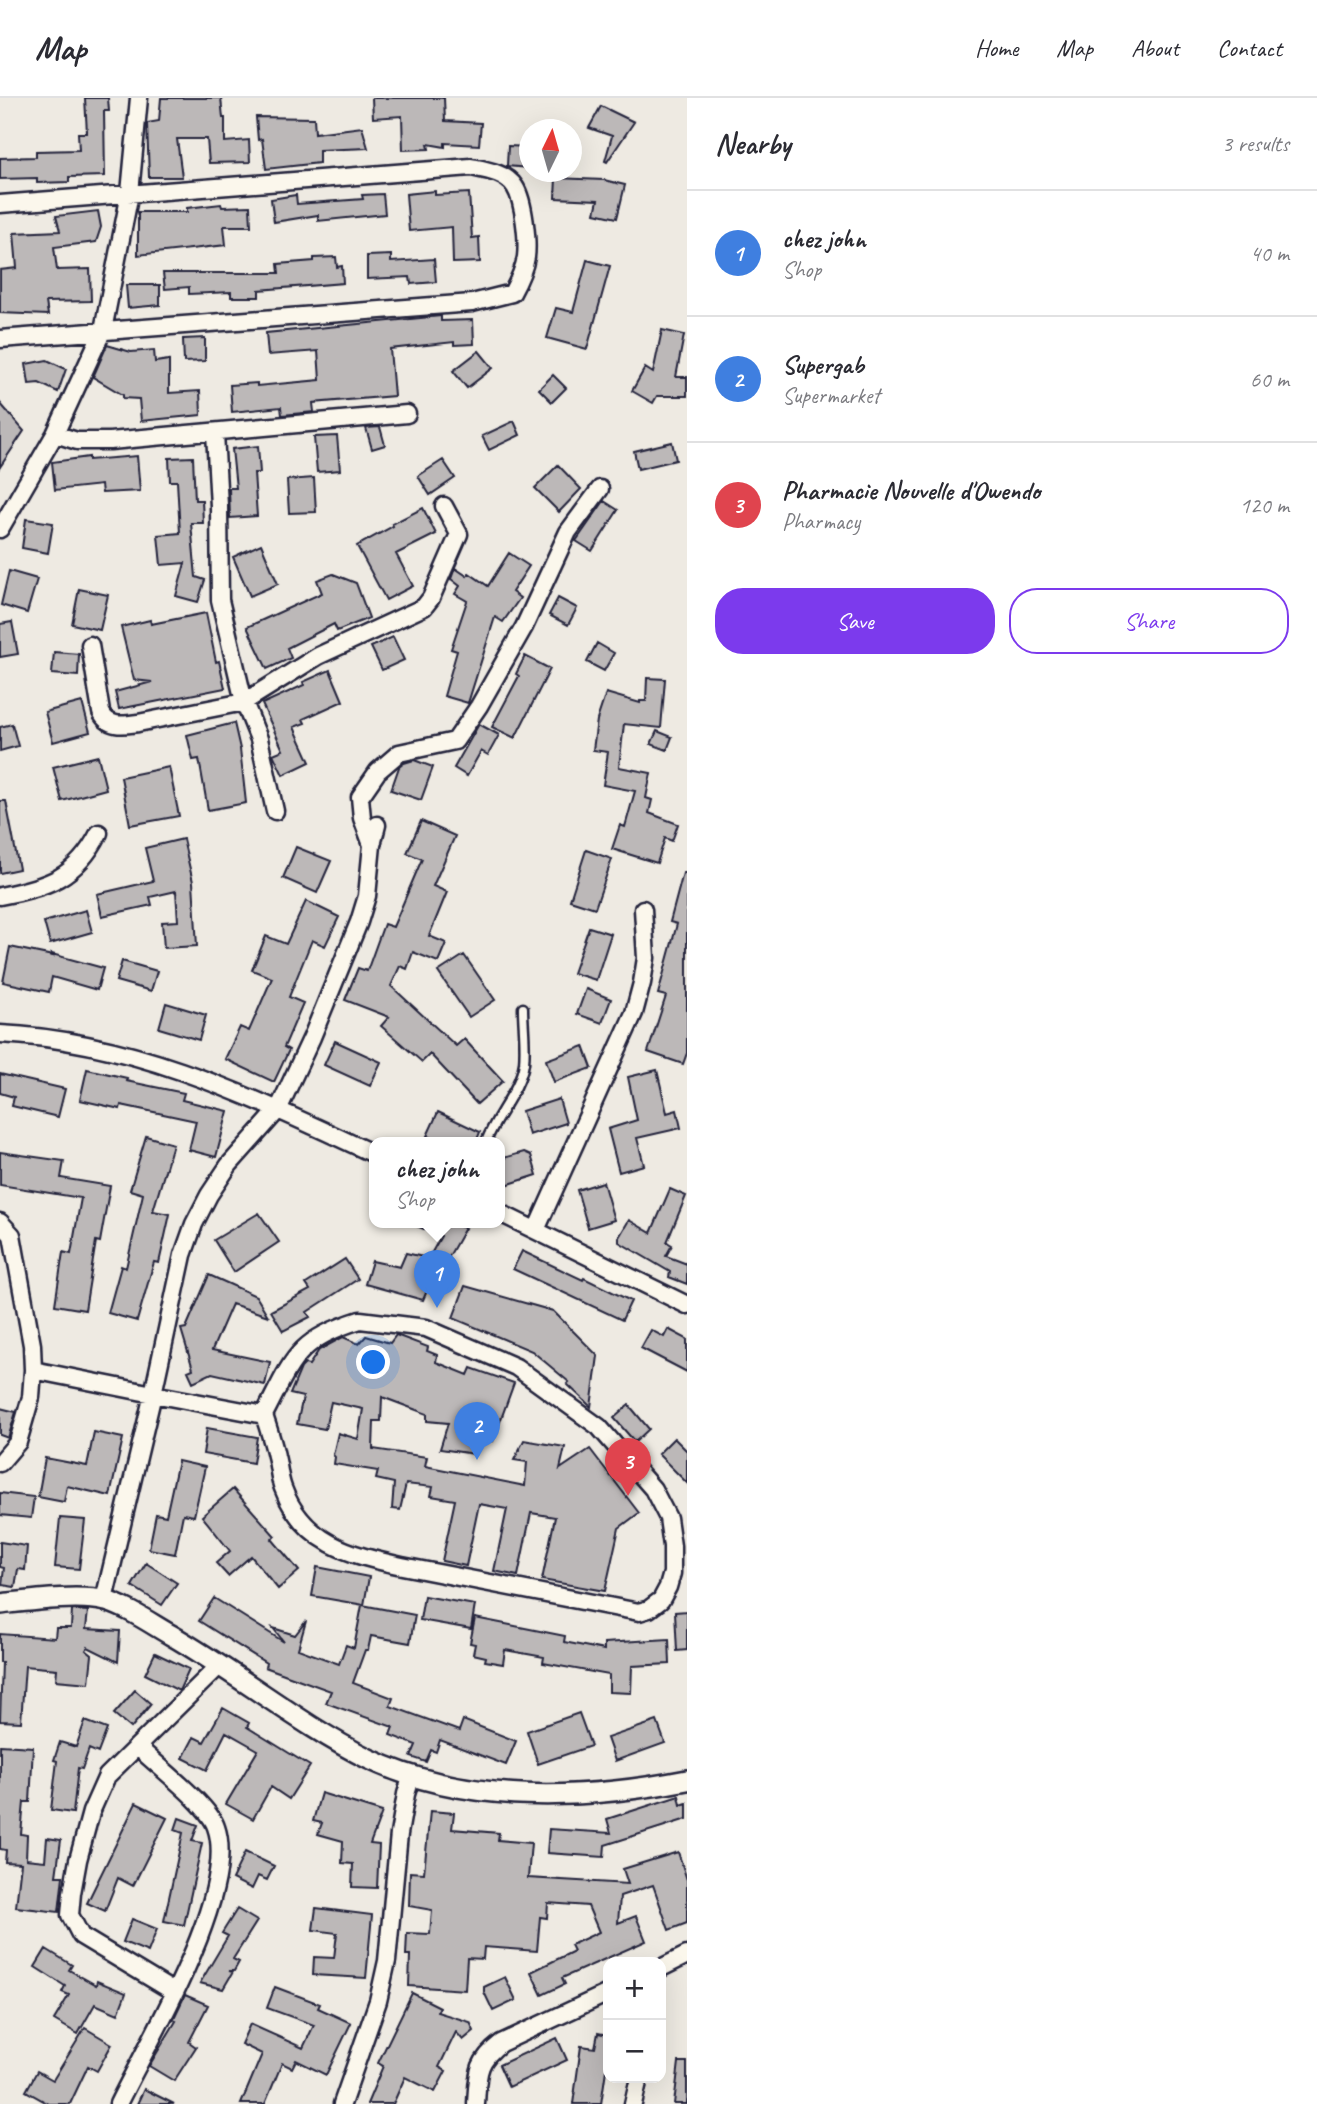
<!DOCTYPE html>
<html lang="en">
<head>
<meta charset="utf-8">
<style>
	:root { --surface:#fff; --page:#f7f7f7; --text:#2b2b33; --muted:#7c7c81; --line:#e1e1e2; --accent:#7c3aed }
	body { margin:0; font-family:Caveat,sans-serif; background:var(--page); color:var(--text) }
	.controls { position:absolute; right:21px; bottom:21px; display:grid; overflow:hidden; border-radius:14px; box-shadow:0 7px 28px #0002 }
	.controls button { width:63px; height:63px; display:grid; place-items:center; padding:0; border:0; border-bottom:2px solid var(--line); background:var(--surface); color:var(--text); font:35px sans-serif }
	.compass { position:absolute; left:519px; top:21px; width:63px; height:63px; border-radius:50%; background:var(--surface); box-shadow:0 7px 28px #0002; rotate:5deg }
	.you { position:absolute; left:374px; top:1265px; width:24px; height:24px; margin:-18px; border:5px solid #fff; border-radius:50%; background:#1a73e8; box-shadow:0 0 0 10px #1a73e833 }
	.badge { display:grid; place-items:center; width:46px; height:46px; border-radius:50%; background:var(--accent); color:#fff; font-size:23px; font-weight:700 }
	.pin { position:absolute; translate:-50% -58px; filter:drop-shadow(0 2px 4px #0008) }
	.pin::after { content:''; position:absolute; top:37px; width:24px; height:21px; background:inherit; clip-path:polygon(0 0,100% 0,50% 100%) }
	.popup { position:absolute; left:369px; top:1039px; width:136px; height:91px; box-sizing:border-box; display:grid; place-content:center; border-radius:14px; background:var(--surface); filter:drop-shadow(0 2px 5px #0005); font-size:23px; white-space:nowrap; color:var(--muted) }
	.popup b { font-size:26px; color:var(--text) }
	.popup::after { content:''; position:absolute; left:50%; top:100%; margin-left:-14px; border:14px solid transparent; border-top-color:var(--surface) }
	.list { margin:0; padding:0; list-style:none }
	h2 { display:flex; justify-content:space-between; align-items:center; height:91px; margin:0; padding:0 28px; font-size:30px }
	h2 small { font-size:23px; font-weight:400; color:var(--muted) }
	.list li { display:grid; grid-template-columns:46px 1fr auto; gap:21px; align-items:center; box-sizing:border-box; height:126px; padding:0 28px; border-top:2px solid var(--line) }
	.list b { display:block; font-size:26px; white-space:nowrap }
	.list p { margin:0; font-size:23px; white-space:nowrap; color:var(--muted) }
	.list em { font-size:23px; font-style:normal; color:var(--muted) }
	.actions { display:flex; gap:14px; padding:21px 28px }
	.actions a { flex:1; padding:16px 0; border:2px solid var(--accent); border-radius:28px; text-align:center; font-size:24px; color:var(--accent) }
	.actions .main { background:var(--accent); color:#fff }
	.map { position:relative; flex:none; width:687px; height:2006px; overflow:hidden }
	header { display:flex; align-items:center; gap:42px; box-sizing:border-box; height:98px; padding:0 35px; background:var(--surface); border-bottom:2px solid var(--line) }
	header strong { font-size:33px }
	nav { display:flex; gap:38px; margin-inline-start:auto; font-size:24px }
	main { display:flex }
	aside { flex:1; background:var(--surface) }
	.map>svg:first-child { display:block }
	.building { fill:#bcb8b8; stroke:#22223b; stroke-width:2 }
	.lines { fill:none; stroke-linecap:round; stroke-linejoin:round }
	.service-casing { stroke:#22223b; stroke-width:13 }
	.minor-casing { stroke:#22223b; stroke-width:21 }
	.tertiary-casing { stroke:#22223b; stroke-width:24 }
	.service { stroke:#fbf7ec; stroke-width:8 }
	.minor { stroke:#fbf7ec; stroke-width:16 }
	.tertiary { stroke:#fbf7ec; stroke-width:19 }
</style>
</head>
<body>
<header>
<strong>Map</strong>
<nav><a>Home</a><a>Map</a><a>About</a><a>Contact</a></nav>
</header>
<main>
<div class="map">
<svg width="687" height="2006" viewBox="0 0 687 2006">
	<rect width="100%" height="100%" fill="#eeeae2"/>
	<filter id="ink" filterUnits="userSpaceOnUse"><feTurbulence type="fractalNoise" baseFrequency=".0143" numOctaves="2"/><feDisplacementMap in="SourceGraphic" scale="14" xChannelSelector="R" yChannelSelector="G"/><feConvolveMatrix kernelMatrix="1 2 1 2 8 2 1 2 1" color-interpolation-filters="sRGB"/></filter>
	<g filter="url(#ink)">
		<path class="building" d="M85 0H108L109 13H104L105 78 69 79V84L37 85V80L0 81V60L36 59V53L79 52 78 35H87Z
			M161 0H221L223 20H225V44L249 42 250 64 209 65 207 41H177L182 79H149L147 25 159 23Z
			M372 0H444L445 23 481 25 479 47 445 45V49L428 46 429 51 403 52 402 18 373 20Z
			M601 8 634 24 607 64 605 63 612 38 589 30Z
			M256 19 314 20 315 35 362 29 368 50 319 52V65L266 71 262 41 258 42Z
			M508 48 529 49V70L507 68Z
			M556 80 604 82 625 87 617 120 595 115 598 102 555 100Z
			M435 93V97L469 95 472 140 479 139 480 164 453 165 452 129 409 133 406 96Z
			M383 96 385 116 318 123V117L274 124 271 101 296 97 297 106 363 101 362 97Z
			M221 106 222 109 250 108 251 128H224L226 147 138 157V114H187V110Z
			M98 113 101 129 96 144 54 149 57 172 90 171 91 203 46 204 48 217 0 215V172L17 170 14 135 60 133 56 118Z
			M391 157V164L434 161 436 184 411 186 410 179 367 181V158Z
			M336 159 337 169 342 168 343 185 259 192V199H231V194L189 196V189L165 191 163 175H279L278 166 314 163V160Z
			M587 162 610 168 587 251 547 240 556 210 573 214Z
			M126 187H160V207L128 210Z
			M441 218V223L473 222 474 246 454 247V244L390 251 394 298 313 305 314 314 282 317 281 309 232 314 230 287 257 285V288L320 282 318 253 268 257 266 235Z
			M662 232 684 237 676 279H687V298H657L653 305 632 293 645 270 653 275Z
			M205 240V263L184 264 183 241Z
			M107 247 131 254 154 252 155 264 169 262V295L200 293 201 317 141 323 139 301 123 300V297L93 279Z
			M479 253 493 270 467 290 453 273Z
			M47 262 66 271 58 294 39 285 29 286 26 266Z
			M553 277 566 290 552 304 539 291Z
			M0 305 24 333 0 369Z
			M514 323 520 337 489 352 482 338Z
			M380 329 385 347 372 351 366 330Z
			M337 338 340 372 317 374 314 339Z
			M672 344 676 362 638 371 634 353Z
			M258 348 260 375H254L257 418 230 420 229 390H236L232 351Z
			M137 358 140 393 102 395 101 387 55 392 52 364 89 359V362Z
			M193 359 195 402H202L203 425H191L196 479 205 482 198 504 176 498 185 465 161 467 158 437 180 435 177 383H170L169 360Z
			M443 362 455 380 430 397 418 378Z
			M558 367 581 391 559 414 535 390Z
			M314 380 316 414 289 415 287 382Z
			M604 403 618 412 592 453 576 443Z
			M423 410 436 436 396 456 413 488 386 502 357 448 393 428 392 426Z
			M26 421 53 425 48 455 22 450Z
			M261 446 278 486 250 498 233 459Z
			M509 455 529 468 512 494 520 500 503 524 495 519 468 605 444 598 457 553 451 551 467 503 455 496 460 488 451 481 455 470 467 478 469 475 488 488Z
			M9 473 37 481 27 515 1 507Z
			M333 476 356 485 369 520 337 533 334 526 287 550 291 560 267 571 247 529 322 495 317 482Z
			M79 491 108 497 100 532 72 526Z
			M558 500 577 510 568 527 549 517Z
			M206 515 216 564 219 563 225 590 119 611 115 594 152 584 134 582 121 529 150 522 151 526Z
			M12 524 18 556 0 559V526Z
			M393 539 404 562 382 572 371 549Z
			M597 545 614 555 604 573 587 564Z
			M54 554 79 556 78 578 52 576Z
			M525 558 550 571 515 640 492 629 519 578 516 576Z
			M330 572 343 603 303 621 305 625 294 629 310 664 283 677 273 656 283 652 262 606 304 587 303 584Z
			M647 580 665 581 661 630 624 626 619 669 651 675 646 700 652 702 649 715 678 726 672 743 665 740 657 765 612 751 620 727 625 729 635 693 603 687 608 654 593 652 597 622 606 595 640 605V603H646Z
			M82 604 90 634 53 644 45 614Z
			M234 625 240 651 246 705 208 712 199 661 193 662 187 637Z
			M12 626 18 648 0 653V629Z
			M479 626 499 637 488 657 481 653 467 678 454 670Z
			M657 633 672 639 667 652 651 646Z
			M98 658 106 691 62 703 53 669Z
			M414 662 433 669 421 702 391 692 399 669 404 665Z
			M169 669 179 718 130 727 121 679Z
			M0 703H6L19 771 0 775Z
			M421 723 455 738 433 788 447 794 429 838 446 845 438 864 413 854 407 871 400 868 391 888 456 948 464 941 503 983 477 1006 430 956 422 964 381 928 389 919 345 902 358 870 367 873 384 826 393 829 422 761 407 755Z
			M183 741 193 784 197 848 164 850 162 824 178 823 176 793 150 799 152 807 102 818 97 796 153 783 145 750Z
			M296 749 331 763 317 795 283 780Z
			M586 752 612 761 595 810 570 802Z
			M683 775H687V955L683 966 648 954 666 898 658 896 677 826 670 824Z
			M306 803 339 819 325 848 312 842 289 899 303 905 284 949 289 952 274 984 225 961 240 929 249 933 272 880 252 872 266 838 286 846Z
			M86 812 92 834 50 846 44 824Z
			M589 829 611 836 596 882 573 875Z
			M10 849 53 858 52 856 103 870 97 892 52 879 49 894 3 884Z
			M464 857 495 902 469 919 438 874Z
			M122 863 157 873 151 893 116 883Z
			M586 891 611 901 602 925 577 916Z
			M166 905 206 917 199 942 159 930Z
			M335 943 381 964 370 988 324 967Z
			M584 948 592 970 554 984 546 962Z
			M87 971 127 980 126 983 184 995 182 1002 228 1013 216 1059 189 1052 196 1023 121 1007 120 1011 80 1002Z
			M657 972 667 1015 677 1012 681 1030 637 1040 644 1067 619 1074 608 1031 637 1022 628 979Z
			M0 976 65 991 58 1019 12 1008 14 999 0 995Z
			M559 1001 566 1025 529 1037 522 1013Z
			M438 1014 480 1034 476 1044H439L427 1038Z
			M146 1038 173 1046 153 1113 170 1116 159 1165 154 1164 137 1223 108 1215 121 1168 126 1170 143 1096 130 1092Z
			M0 1054 64 1063 61 1080 110 1088 100 1144 96 1143 85 1212 55 1207 63 1154 71 1156 81 1100 0 1087Z
			M524 1054 531 1057 537 1077 503 1088 500 1080V1061Z
			M603 1084 614 1122 588 1130 577 1092Z
			M670 1091 686 1098 667 1144 672 1147 666 1158 687 1166V1186L669 1179 670 1174 619 1144V1139L629 1122 651 1135Z
			M259 1115 279 1144 234 1174 214 1142Z
			M407 1124H448L465 1130 447 1162 432 1154 441 1138Z
			M522 1153 583 1182 584 1180 631 1203 622 1222 513 1171Z
			M406 1155 440 1163 423 1202 365 1186 372 1163 400 1169Z
			M345 1161 358 1181 307 1214 310 1219 283 1233 271 1213 310 1192 306 1186Z
			M209 1177 256 1198 268 1218 232 1206 212 1252 270 1264 265 1287 212 1275 193 1284 188 1273 193 1271 181 1231 186 1230Z
			M465 1188 553 1213 598 1258 591 1309 567 1286 569 1284 532 1253 453 1220Z
			M668 1231 687 1241V1274L641 1250 651 1232 664 1239Z
			M396 1237 428 1249 427 1253 437 1257 436 1264 468 1277 471 1270 514 1285 493 1343 476 1340 475 1356 440 1351 448 1325 427 1323V1316L382 1299 381 1323H374L373 1351 427 1359 425 1368 525 1388 527 1364 514 1362 524 1342 565 1349 560 1371 590 1351 639 1415 619 1430 605 1493 542 1482 555 1419 531 1415 518 1478 494 1473 507 1411 479 1406 466 1468 442 1463 455 1402 431 1398 433 1389 406 1386 400 1412 392 1411 394 1385 376 1381 378 1373 334 1366 335 1359 333 1357 338 1335 358 1341 363 1311 331 1304 325 1331 297 1326 303 1299 290 1296 301 1270 305 1266 309 1267 319 1252 343 1239 359 1246 366 1238 390 1245Z
			M629 1307 649 1331 635 1344 614 1320Z
			M0 1310 16 1314 8 1340 0 1337Z
			M207 1330 257 1339 253 1365 203 1356Z
			M94 1334 123 1340 110 1398 67 1388 64 1404 38 1399 45 1360 87 1368Z
			M674 1340 687 1353V1385L658 1356Z
			M178 1363 205 1369 194 1418 183 1416 175 1456 149 1451 156 1416 166 1418Z
			M233 1391 275 1438 272 1441 299 1473 278 1491 251 1458 228 1478 216 1465 230 1453 202 1418Z
			M0 1395 34 1399 31 1420 0 1417Z
			M60 1420 85 1422 79 1471 55 1469Z
			M0 1444 27 1448 25 1472 18 1471 15 1489 2 1487 4 1470 0 1469Z
			M146 1465 177 1485 162 1507 132 1488Z
			M317 1469 369 1479 364 1507 312 1498Z
			M424 1498 475 1507 471 1531 420 1522Z
			M214 1500 284 1544 273 1530 295 1537 306 1523 298 1551 339 1566 346 1547 354 1550 362 1507 415 1517 410 1545 371 1538 368 1552H365L353 1585 393 1600 390 1608 459 1633 463 1622 516 1643 506 1667 440 1642 436 1654 431 1652 426 1664 411 1659 416 1647 390 1637 393 1629 326 1605 331 1593 265 1569 266 1565 199 1523Z
			M72 1512 88 1513 86 1531 120 1533 118 1564 88 1549 86 1552 92 1557 89 1585 56 1582 57 1571 25 1568 21 1624 0 1623 2 1564H0V1536L55 1540 56 1530H71Z
			M687 1513V1552L677 1553 675 1514Z
			M475 1520 565 1538 564 1544 604 1552V1545L669 1541 670 1566 632 1568 631 1595 609 1594V1577L543 1565 544 1559 505 1552 503 1566 485 1563 486 1559 473 1556 475 1546 470 1545Z
			M155 1555 189 1571 179 1593 145 1576Z
			M135 1592 151 1606 131 1630 114 1616Z
			M223 1610 249 1625 247 1629 310 1668 289 1701 271 1689 253 1721 226 1706 258 1652 226 1634 207 1672 183 1660 194 1639 204 1644Z
			M579 1615 591 1648 538 1666 527 1633Z
			M85 1623 107 1631 98 1655 89 1651 82 1671 78 1670 73 1715 51 1712 57 1663 54 1662 60 1644 76 1649Z
			M657 1623 665 1645 615 1663 607 1640Z
			M0 1647 33 1649 30 1704H24L21 1736 27 1737 26 1761 45 1763 47 1740 61 1742 56 1778H63L59 1814 16 1809 21 1765 5 1764 6 1752 0 1751Z
			M321 1695 382 1714 370 1746 379 1747 377 1790 352 1789 353 1766 342 1765 343 1743 318 1736 322 1725 313 1723Z
			M679 1698 681 1707 687 1705V1721L605 1747 604 1759 547 1755 549 1731 611 1735 607 1721Z
			M136 1705 167 1720 133 1788 118 1780 105 1813 87 1805Z
			M430 1713 454 1715 452 1731 499 1735 498 1742 531 1745 528 1780 628 1786 623 1771 678 1754 687 1782V1825L669 1832 653 1787 620 1798 618 1825 636 1818 646 1843 562 1880 565 1886 542 1897 531 1874 574 1853 571 1847 599 1834 588 1808 548 1805 547 1820 540 1819 537 1853 484 1849 483 1861 467 1860 465 1892 409 1888 410 1857H406L407 1835 430 1836 432 1812 409 1808 410 1774 424 1775Z
			M179 1720 198 1727 192 1743 202 1745 184 1827 164 1823 183 1735 175 1732Z
			M245 1754 274 1768 267 1782 258 1778 252 1791 232 1781Z
			M316 1810 372 1817 366 1880 313 1877 314 1859 334 1860 337 1835 313 1832Z
			M237 1811 257 1823 233 1861 239 1864 234 1873H229L233 1874 223 1891 200 1885 228 1838 222 1835Z
			M132 1821 157 1831 148 1854 123 1844Z
			M46 1851 72 1867 69 1872 96 1887 97 1883 126 1895 118 1916 95 1906 78 1936 54 1922 69 1897 62 1894 65 1888 35 1869Z
			M505 1879 516 1902 493 1913 484 1894V1889Z
			M275 1889 320 1906 318 1910 351 1925 326 1977 296 1962 292 1970 282 1965 265 2006H241L262 1956 241 1946 250 1926 303 1950 314 1927 267 1910Z
			M412 1895 440 1909 437 1914 470 1924 474 1933 463 1942 456 1934 439 1969 446 1973 435 1994 405 1979 393 2006H367L383 1968 378 1965Z
			M185 1897 208 1907 189 1944 196 1949 174 1983 149 1968 176 1923 173 1922Z
			M85 1930 112 1946 97 1973 88 1968 70 2006H49L26 1993 37 1973 53 1982Z
			M598 1935 608 1937V1973L606 1972 601 2006H573L581 1948 595 1950Z
			M557 1940 567 1962 509 1989 499 1967Z
			M679 1964H687V2006H674Z
			M144 1991 174 2006H137Z"/>
		<g class="lines">
			<g class="service-casing">
				<path id="service" d="M486 1044C496 1017 520 992 524 965 526 947 523 927 523 910"/>
			</g>
			<g class="minor-casing">
				<path id="minor" d="M0 106 471 69C486 72 507 75 515 89 524 103 528 143 526 159 524 172 518 184 512 195L472 205 0 241
					M215 335 219 408 220 502 244 604 259 641 275 713
					M55 336 77 343H110L407 316
					M0 431 55 336 103 232 130 95 139 0
					M90 547 101 614C108 630 124 627 138 625L244 604 318 558 424 509 431 500 459 436 444 408
					M372 747 362 720 360 699 378 673 399 655 455 643 479 608 524 529 568 434 600 391
					M0 798C47 789 76 780 99 735
					M0 936C136 942 253 1000 374 1056
					M500 1115 687 1207
					M0 1124 12 1137 32 1247 33 1272 31 1299 18 1344 0 1365
					M536 1132 634 915 642 885 646 860 643 811
					M360 1222 426 1230 516 1269 599 1329 653 1391 668 1420 672 1448V1475L668 1489 661 1502 649 1511 639 1514 402 1468C350 1457 303 1445 283 1390 279 1380 279 1369 276 1358 273 1344 268 1330 264 1317 293 1261 296 1242 360 1222Z
					M33 1272 153 1296 104 1502
					M264 1317 153 1296 183 1157 194 1126 209 1097 229 1067 278 1012 312 939 359 824 367 798 372 747 377 727
					M661 1870 687 1857
					M174 1894 81 1838 70 1817 72 1795 78 1762 91 1714 107 1678 220 1567
					M118 2006C148 1944 239 1794 216 1729 209 1707 156 1667 138 1649
					M342 2006 378 1903 387 1863 399 1736 406 1696 412 1677
					M476 2006C478 1976 476 1964 501 1945L608 1895
					M633 2006 639 1980"/>
			</g>
			<g class="tertiary-casing">
				<path id="tertiary" d="M0 1506C28 1503 80 1496 106 1503 129 1510 150 1525 171 1537 237 1575 302 1628 369 1661 466 1707 585 1702 687 1682"/>
			</g>
			<use href="#service" class="service"/>
			<use href="#minor" class="minor"/>
			<use href="#tertiary" class="tertiary"/>
		</g>
	</g>
</svg>
<div class="controls">
<button>+</button>
<button>−</button>
</div>
<svg class="compass" viewBox="-18 -18 36 36"><path d="M0-13l5 13h-10z" fill="#e53935"/><path d="M0 13l5-13h-10z" fill="#7c7c81"/></svg>
<div class="you"></div>
<div class="pin badge" style="left:437px;top:1210px;background:#3f7fe0">1</div>
<div class="popup"><b>chez john</b>Shop</div>
<div class="pin badge" style="left:477px;top:1362px;background:#3f7fe0">2</div>
<div class="pin badge" style="left:628px;top:1398px;background:#e0444e">3</div>
</div>
<aside>
<h2>Nearby<small>3 results</small></h2>
<ul class="list">
<li><span class="badge" style="background:#3f7fe0">1</span><div><b>chez john</b><p>Shop</p></div><em>40 m</em></li>
<li><span class="badge" style="background:#3f7fe0">2</span><div><b>Supergab</b><p>Supermarket</p></div><em>60 m</em></li>
<li><span class="badge" style="background:#e0444e">3</span><div><b>Pharmacie Nouvelle d'Owendo</b><p>Pharmacy</p></div><em>120 m</em></li>
</ul>
<div class="actions"><a class="main">Save</a><a>Share</a></div>
</aside>
</main>
</body>
</html>
